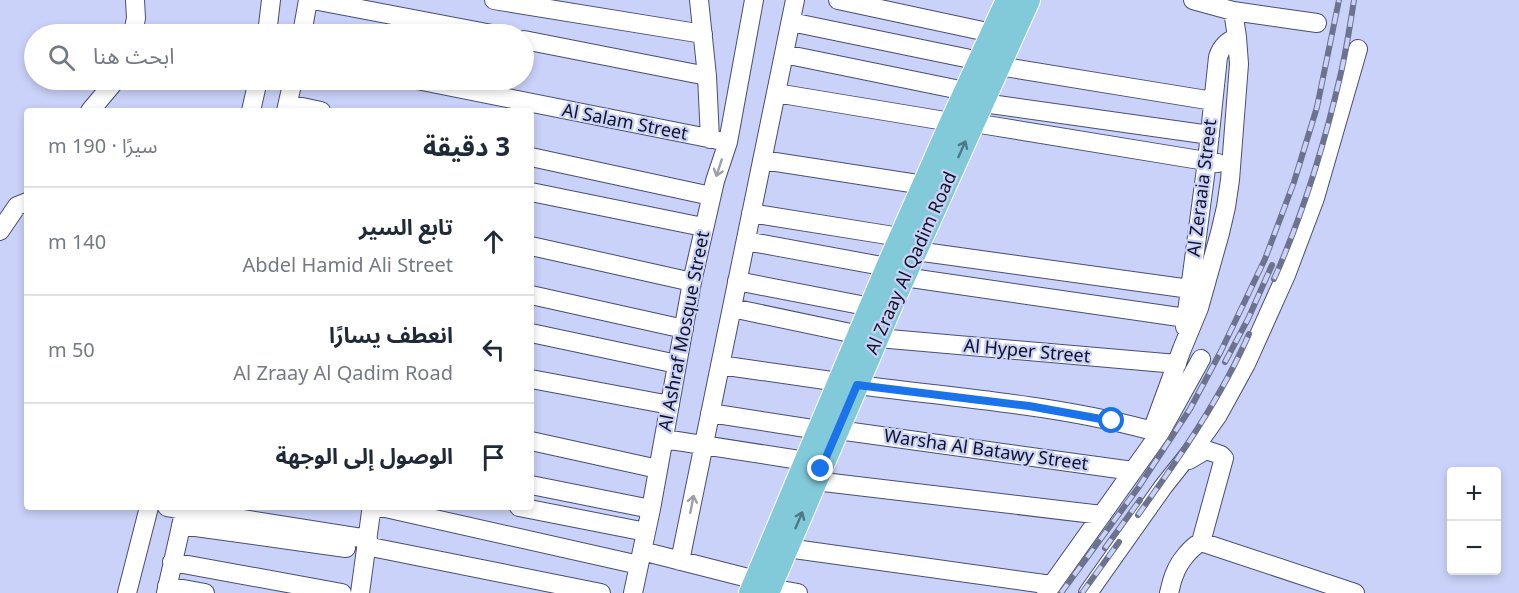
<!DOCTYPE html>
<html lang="ar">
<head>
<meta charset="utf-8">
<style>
	:root { --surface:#fff; --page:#f6f6f7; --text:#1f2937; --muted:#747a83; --line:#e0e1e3 }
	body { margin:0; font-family:"Noto Sans","Noto Sans Arabic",sans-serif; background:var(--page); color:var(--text); direction:rtl }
	.controls { position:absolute; right:18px; bottom:18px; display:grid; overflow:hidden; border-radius:6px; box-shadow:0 3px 9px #0003 }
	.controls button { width:54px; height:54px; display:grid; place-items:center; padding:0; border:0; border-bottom:2px solid var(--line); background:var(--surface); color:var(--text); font:30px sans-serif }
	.stop { position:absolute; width:18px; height:18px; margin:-14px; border:4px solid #1a73e8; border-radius:50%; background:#fff }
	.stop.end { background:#1a73e8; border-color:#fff; box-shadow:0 2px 6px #0008 }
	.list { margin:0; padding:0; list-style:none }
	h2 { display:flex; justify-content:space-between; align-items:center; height:78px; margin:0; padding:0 24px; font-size:26px }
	h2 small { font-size:20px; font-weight:400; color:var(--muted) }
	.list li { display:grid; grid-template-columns:39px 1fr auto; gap:18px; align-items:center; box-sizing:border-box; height:108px; padding:0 24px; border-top:2px solid var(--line) }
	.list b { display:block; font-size:22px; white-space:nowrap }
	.list p { margin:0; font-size:20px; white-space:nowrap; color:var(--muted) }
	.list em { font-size:20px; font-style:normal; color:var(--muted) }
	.icon { flex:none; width:33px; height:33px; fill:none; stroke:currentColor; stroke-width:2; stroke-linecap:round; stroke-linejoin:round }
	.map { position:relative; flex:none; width:1519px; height:593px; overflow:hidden; direction:ltr }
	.search { position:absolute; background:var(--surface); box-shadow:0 3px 9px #0003; left:24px; top:24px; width:510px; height:66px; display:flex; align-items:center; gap:15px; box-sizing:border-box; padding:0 21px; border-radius:33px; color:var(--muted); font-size:22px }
	.panel { position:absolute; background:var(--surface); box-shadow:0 3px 9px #0003; left:24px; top:108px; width:510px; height:402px; border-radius:6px; direction:rtl }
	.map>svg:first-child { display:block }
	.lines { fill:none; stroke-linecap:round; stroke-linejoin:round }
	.minor-casing { stroke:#474e77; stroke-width:20 }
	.major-casing { stroke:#fff; stroke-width:24 }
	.minor { stroke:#fff; stroke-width:18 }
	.major { stroke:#82cada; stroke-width:22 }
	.rail-casing { stroke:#6d728e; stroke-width:6 }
	.rail { stroke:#cad2f9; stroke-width:4; stroke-dasharray:11; stroke-linecap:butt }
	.oneway { stroke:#4f7788 }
	.oneway2 { stroke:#9fa0a7 }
	.route { stroke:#1a73e8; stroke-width:8 }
	.labels { text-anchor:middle; stroke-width:4.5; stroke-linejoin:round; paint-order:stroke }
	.street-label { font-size:18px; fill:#101223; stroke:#cad2f9 }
</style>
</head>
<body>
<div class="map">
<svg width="1519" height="593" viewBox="0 0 1519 593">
	<rect width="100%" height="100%" fill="#cad2f9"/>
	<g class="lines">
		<g class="minor-casing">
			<path id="minor" d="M313 0 492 34
				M494 0 703 34
				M699 0 707 76 710 139
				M838 0 992 33
				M1193 0 1233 11 1317 23
				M791 22 980 61
				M133 34 136 18 135 0
				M267 34 271 0
				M302 34 308 0
				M524 40 707 76
				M784 54 965 91
				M999 66 1213 101
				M417 80 728 142
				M776 93 951 122
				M983 103 1210 135
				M288 104 321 111
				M90 111 116 80
				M251 111 258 80
				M286 111 293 80
				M974 123 1218 163
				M531 157 711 196
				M762 160 924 185
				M531 192 703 227
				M751 213 900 237
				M0 231 17 206 27 202
				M746 241 887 267
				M531 246 692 282
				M916 251 1190 289
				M904 277 1186 318
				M737 281 871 307
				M531 295 684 329
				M732 308 860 335
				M1185 327 1207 161 1218 57C1221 47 1227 41 1237 37
				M531 333 677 364
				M878 338 1177 364
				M720 365 839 382
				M531 379 670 405
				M857 385C958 398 1062 405 1160 433
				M710 413 819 430
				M838 430 1133 471
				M1152 431 1182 349 1199 308 1220 233 1226 207 1230 180 1239 64 1237 37 1233 11
				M664 439 806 461
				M531 441 658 469
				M1189 460 1206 450 1221 455 1224 458 1201 542
				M815 481 1102 515
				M531 485 651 509
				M167 507 368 539
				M381 507 639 565
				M519 507 646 532
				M181 525 346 548
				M1201 542 1355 593
				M366 546 601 593
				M787 548 1052 585
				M642 551 756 580
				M680 561 795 0
				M172 562 342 593
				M167 586 205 593
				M770 588 798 593
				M127 593 149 507
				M166 593 184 513
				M360 593 371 512 379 507
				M633 593 651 509 692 282 715 181 728 142 754 0
				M1046 593 1160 433 1201 359
				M1088 593 1163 487 1201 439 1218 415 1246 364 1286 275 1315 198 1358 49
				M1169 593C1171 586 1172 579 1175 573 1179 562 1191 547 1201 542"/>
		</g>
		<g class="major-casing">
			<path id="major" d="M750 593 887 267 951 122 1007 0
				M768 593 894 300 1029 0"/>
		</g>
		<use href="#minor" class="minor"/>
		<use href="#major" class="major"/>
		<g class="rail-casing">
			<path id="rail" d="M1274 279C1303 214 1324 146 1340 77 1346 52 1350 26 1354 0
				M1225 362 1248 319 1272 265
				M1138 515C1179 458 1221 398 1249 334
				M1105 548 1140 500
				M1061 593 1138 488 1190 409 1221 351 1265 259 1294 182 1317 107 1339 0
				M1082 593 1119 542"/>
		</g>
		<use href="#rail" class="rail"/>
	</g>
	<defs><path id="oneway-shaft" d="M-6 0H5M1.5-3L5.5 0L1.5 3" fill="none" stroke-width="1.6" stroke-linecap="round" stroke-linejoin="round" transform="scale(1.5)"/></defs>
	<g class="oneway">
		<use href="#oneway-shaft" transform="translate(962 149) rotate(-66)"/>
		<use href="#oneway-shaft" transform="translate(799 520) rotate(-67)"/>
	</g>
	<g class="oneway2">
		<use href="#oneway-shaft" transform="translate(719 168) rotate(108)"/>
		<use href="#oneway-shaft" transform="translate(692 504) rotate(-79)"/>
	</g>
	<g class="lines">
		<path class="route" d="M821 469 857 385 1029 406 1112 421"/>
	</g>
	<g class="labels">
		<g class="street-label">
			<text transform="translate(625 122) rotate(11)" y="6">Al Salam Street</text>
			<text transform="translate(1202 188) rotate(-83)" y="6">Al Zeraaia Street</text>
			<text transform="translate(911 263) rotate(-66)" y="6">Al Zraay Al Qadim Road</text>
			<text transform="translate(684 331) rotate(-79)" y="6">Al Ashraf Mosque Street</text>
			<text transform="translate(1027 351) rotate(5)" y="6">Al Hyper Street</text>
			<text transform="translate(986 450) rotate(8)" y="6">Warsha Al Batawy Street</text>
		</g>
	</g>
</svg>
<div class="controls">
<button>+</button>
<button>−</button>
</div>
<div class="stop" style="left:1112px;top:421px"></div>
<div class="stop end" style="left:821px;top:469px"></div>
<div class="search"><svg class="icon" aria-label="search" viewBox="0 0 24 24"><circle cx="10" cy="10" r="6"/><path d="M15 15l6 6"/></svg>ابحث هنا</div>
<section class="panel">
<h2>3 دقيقة<small>سيرًا · 190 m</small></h2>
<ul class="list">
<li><svg class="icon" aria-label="ahead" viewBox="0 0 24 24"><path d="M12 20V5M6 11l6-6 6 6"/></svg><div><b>تابع السير</b><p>Abdel Hamid Ali Street</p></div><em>140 m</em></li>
<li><svg class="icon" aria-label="left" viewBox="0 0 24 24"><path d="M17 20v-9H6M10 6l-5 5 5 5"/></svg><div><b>انعطف يسارًا</b><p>Al Zraay Al Qadim Road</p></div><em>50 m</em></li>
<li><svg class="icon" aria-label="arrive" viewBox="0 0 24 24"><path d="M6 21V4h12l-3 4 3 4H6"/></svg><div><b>الوصول إلى الوجهة</b></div></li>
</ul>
</section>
</div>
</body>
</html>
